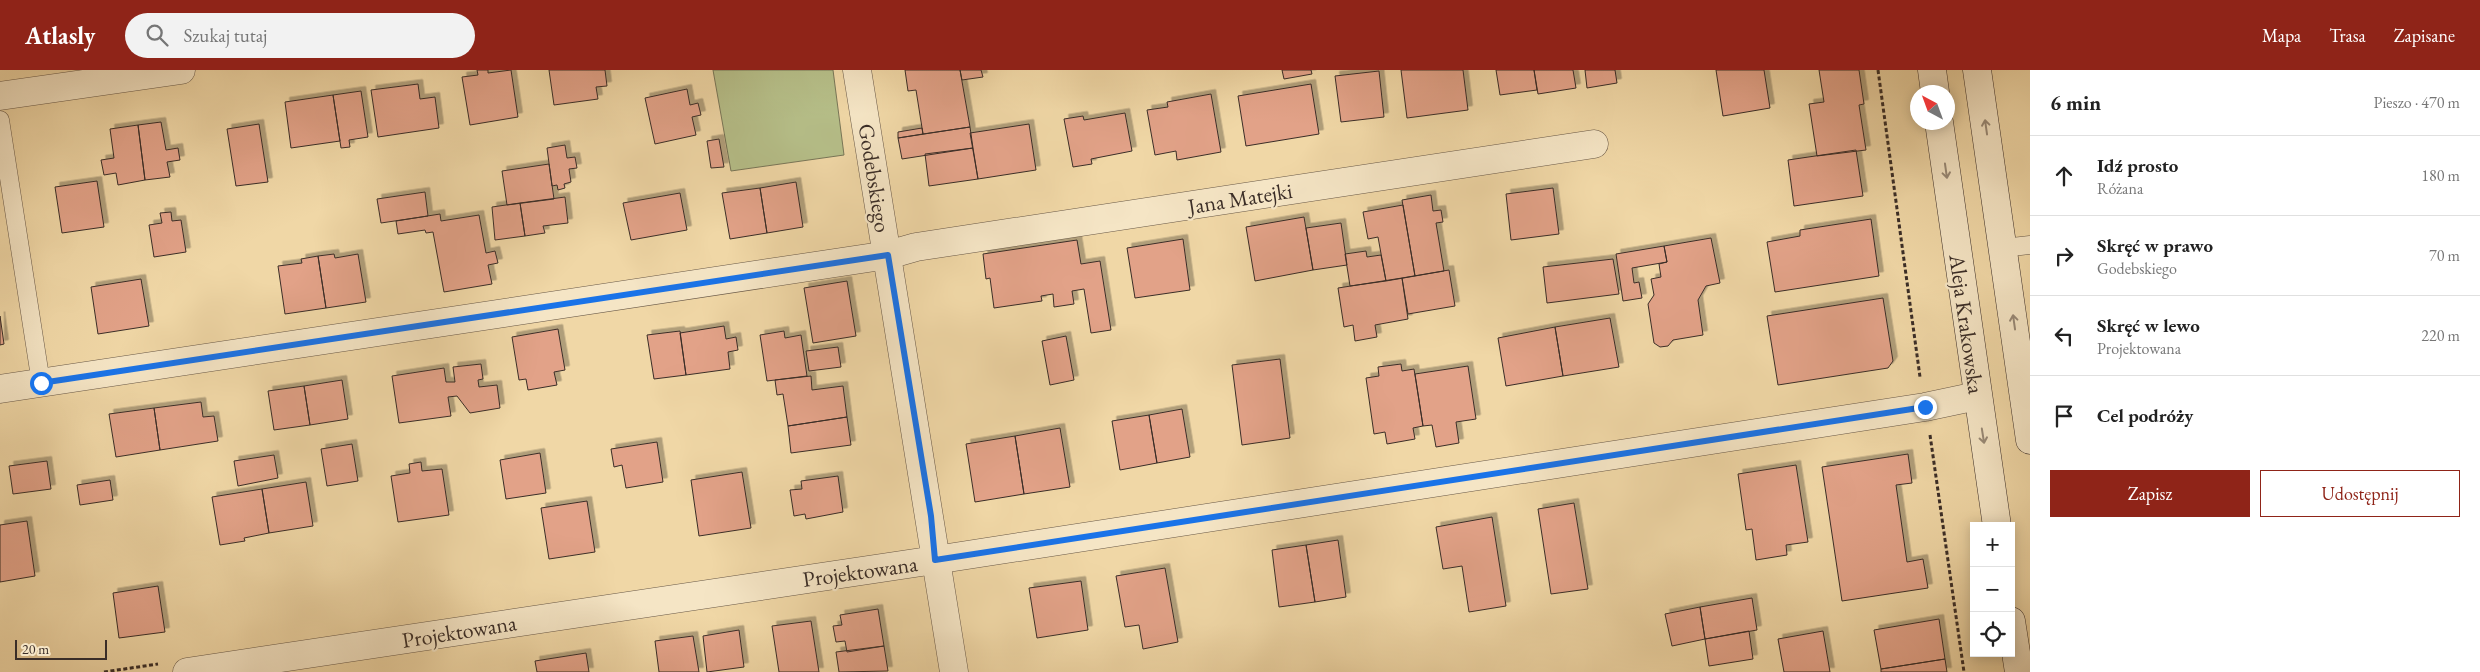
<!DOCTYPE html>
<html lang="pl">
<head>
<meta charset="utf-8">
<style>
	:root { --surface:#fff; --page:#f2f2f2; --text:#222; --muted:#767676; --line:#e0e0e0; --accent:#8f2418 }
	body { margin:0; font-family:"EB Garamond",serif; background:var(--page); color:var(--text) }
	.controls { position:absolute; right:15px; bottom:15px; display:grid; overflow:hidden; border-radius:0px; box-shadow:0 2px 12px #0003 }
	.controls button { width:45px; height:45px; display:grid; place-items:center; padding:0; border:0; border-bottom:1px solid var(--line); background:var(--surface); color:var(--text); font:25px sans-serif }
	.compass { position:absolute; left:1910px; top:15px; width:45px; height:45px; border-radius:50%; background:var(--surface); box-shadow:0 2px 12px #0003; rotate:319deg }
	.scale { position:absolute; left:15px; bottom:12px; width:92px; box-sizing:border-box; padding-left:5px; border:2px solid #3a2d27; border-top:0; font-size:14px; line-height:18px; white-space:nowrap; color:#3a2d27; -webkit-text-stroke:4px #f5e5c5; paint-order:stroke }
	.stop { position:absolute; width:15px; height:15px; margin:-11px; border:4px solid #1a73e8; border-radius:50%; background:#fff }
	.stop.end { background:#1a73e8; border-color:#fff; box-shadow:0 1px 5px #0008 }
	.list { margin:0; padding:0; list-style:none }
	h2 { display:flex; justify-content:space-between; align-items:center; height:65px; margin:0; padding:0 20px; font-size:21px }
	h2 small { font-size:16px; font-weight:400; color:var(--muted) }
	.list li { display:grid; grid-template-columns:32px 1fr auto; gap:15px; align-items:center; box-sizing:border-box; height:80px; padding:0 20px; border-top:1px solid var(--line) }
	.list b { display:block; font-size:19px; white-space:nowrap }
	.list p { margin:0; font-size:16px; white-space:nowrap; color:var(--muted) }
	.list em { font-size:16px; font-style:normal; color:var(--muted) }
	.actions { display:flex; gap:10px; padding:15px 20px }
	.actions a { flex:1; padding:11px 0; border:1px solid var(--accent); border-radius:0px; text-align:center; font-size:18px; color:var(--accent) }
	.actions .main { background:var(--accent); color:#fff }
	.icon { flex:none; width:28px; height:28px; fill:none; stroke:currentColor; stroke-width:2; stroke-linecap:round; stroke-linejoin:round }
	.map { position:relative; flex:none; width:2030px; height:602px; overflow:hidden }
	header { display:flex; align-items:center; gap:30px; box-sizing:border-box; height:70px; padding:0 25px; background:var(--accent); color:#fff }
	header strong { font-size:24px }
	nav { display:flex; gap:28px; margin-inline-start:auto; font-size:18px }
	.search { width:350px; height:45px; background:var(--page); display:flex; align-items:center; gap:12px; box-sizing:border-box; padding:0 18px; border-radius:28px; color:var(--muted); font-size:19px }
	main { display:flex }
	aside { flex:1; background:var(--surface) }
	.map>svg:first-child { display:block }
	.green { fill:#b6bf89; stroke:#787658 }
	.building { fill:#e2a288; stroke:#3a2d27; filter:url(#shadow) }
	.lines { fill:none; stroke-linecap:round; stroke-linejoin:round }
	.lane-casing { stroke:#685847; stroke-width:19 }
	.street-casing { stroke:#685847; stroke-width:29 }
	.secondary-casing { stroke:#3a2d27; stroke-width:29 }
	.path { stroke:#3a2d27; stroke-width:3; stroke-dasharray:4 2.5; stroke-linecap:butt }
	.lane { stroke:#f5e5c5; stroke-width:18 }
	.street { stroke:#f5e5c5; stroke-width:28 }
	.secondary { stroke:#f5e5c5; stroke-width:28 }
	.oneway { stroke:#988976 }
	.route { stroke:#1a73e8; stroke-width:6 }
	.labels { text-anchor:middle; stroke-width:4.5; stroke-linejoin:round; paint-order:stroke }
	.street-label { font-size:22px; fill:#3a2d27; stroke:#f5e5c5 }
</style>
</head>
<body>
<header>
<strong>Atlasly</strong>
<div class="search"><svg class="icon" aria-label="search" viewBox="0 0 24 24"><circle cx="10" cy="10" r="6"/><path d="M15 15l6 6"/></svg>Szukaj tutaj</div>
<nav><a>Mapa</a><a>Trasa</a><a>Zapisane</a></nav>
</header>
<main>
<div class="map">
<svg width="2030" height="602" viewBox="0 0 2030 602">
	<defs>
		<filter id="shadow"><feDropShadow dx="4.5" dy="-4.5" stdDeviation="0" flood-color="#0004"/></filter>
	</defs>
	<rect width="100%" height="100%" fill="#f0d7a6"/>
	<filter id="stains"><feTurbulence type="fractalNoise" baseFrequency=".004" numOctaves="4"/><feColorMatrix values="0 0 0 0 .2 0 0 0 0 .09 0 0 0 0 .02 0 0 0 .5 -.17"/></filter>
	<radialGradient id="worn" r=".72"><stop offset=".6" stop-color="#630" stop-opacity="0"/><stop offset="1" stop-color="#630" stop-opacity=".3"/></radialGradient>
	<path class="green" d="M713 0H833L844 85 731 101Z"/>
	<path class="building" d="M477 0H488V3L511 0 518 47 470 55 462 7 478 5Z
		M549 0H605L607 16 596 17 598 29 554 35Z
		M905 0H960L970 57 923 64 916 20 908 21Z
		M960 0H981L983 7 962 10Z
		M1282 0H1311L1312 4 1284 9Z
		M1401 0H1463L1468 40 1407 48Z
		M1496 0H1534L1537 20 1500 25Z
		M1534 0H1573L1576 18 1538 24Z
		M1585 0H1615L1617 13 1587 18Z
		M1716 0H1764L1770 38 1723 46Z
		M1819 0H1859L1864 34 1859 35 1866 80 1817 86 1809 34 1824 32Z
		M1379 1 1384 47 1341 52 1335 6Z
		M418 14 420 29 435 27 439 58 378 67 371 20Z
		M1311 14 1319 64 1246 76 1238 26Z
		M687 19 690 35 698 33 701 45 692 47 696 65 655 74 645 28Z
		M361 21 368 67 349 70 350 77 341 78 333 25Z
		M1211 24 1221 82 1177 90 1176 81 1155 85 1147 40 1168 37 1167 32Z
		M333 25 340 71 291 78 285 32Z
		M1125 43 1132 81 1091 89 1092 94 1073 97 1064 49 1083 46 1084 50Z
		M161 52 166 80 178 78 180 90 167 92 170 107 145 110 138 55Z
		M259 54 268 112 236 116 227 59Z
		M1029 54 1036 100 978 109 970 63Z
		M138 55 145 110 118 115 116 103 104 105 101 90 114 88 110 59Z
		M970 57 973 78 902 89 898 68Z
		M922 58 923 64 898 68V62Z
		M719 69 724 97 711 98 707 71Z
		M565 75 567 88 575 87 577 98 569 99 571 112 564 114 565 118 558 120 557 115 552 116 547 78Z
		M973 78 978 109 929 116 925 84Z
		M1856 80 1863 126 1794 136 1788 90Z
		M549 94 554 129 507 135 502 101Z
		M97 111 104 157 62 163 55 117Z
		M796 112 803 157 767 163 760 118Z
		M760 118 767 163 730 169 722 123Z
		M1553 118 1559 164 1511 170 1506 124Z
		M425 122 428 146 381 153 377 129Z
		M680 123 687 160 631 170 623 133Z
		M1431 125 1433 141 1441 140 1443 152 1436 153 1444 201 1415 206 1402 130Z
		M565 127 568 153 543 156 545 163 525 166 520 133Z
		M520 133 525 166 495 170 492 137Z
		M1403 135 1415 206 1386 211 1378 167 1368 169 1363 142Z
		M171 142 172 151 181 150 186 182 154 187 149 155 162 153 160 143Z
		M440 144 441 151 479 145 486 183 495 181 498 193 488 195 492 214 444 222 433 162 426 163 425 160 398 164 396 151Z
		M1304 147 1313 200 1255 211 1246 157Z
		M1871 149 1879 206 1775 222 1767 172 1800 166V160Z
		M1341 153 1347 195 1313 200 1306 158Z
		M1711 168 1720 213 1706 216 1698 230 1703 265 1673 270 1668 276 1660 277 1654 273 1648 234 1654 225 1651 209 1661 207 1659 194 1667 192 1664 176Z
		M1183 169 1190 220 1135 228 1127 178Z
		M1077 170 1081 194 1100 191 1111 260 1091 263 1084 219 1072 221 1074 234 1054 237 1053 224 1041 226 1042 231 994 238 990 208 986 209 983 184Z
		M1664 176 1667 192 1632 198 1634 213 1639 212 1642 228 1623 231 1616 184Z
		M1366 181 1367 187 1381 185 1386 211 1350 216 1345 184Z
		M334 184 335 188 358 184 366 232 326 238 318 186Z
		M318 186 326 238 285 244 278 196 302 193 301 189Z
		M1613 189 1619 224 1547 233 1543 197Z
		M1449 200 1455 236 1408 244 1402 208Z
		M1402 208 1408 249 1375 255 1377 267 1355 271 1353 255 1344 257 1338 218Z
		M141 209 149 256 98 264 91 217Z
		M847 211 856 266 813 273 804 218Z
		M1883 228 1893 291 1888 298 1778 315 1767 246Z
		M0 246 4 274 0 275Z
		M1610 248 1619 297 1563 306 1555 257Z
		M724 256 726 269 736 267 738 280 728 282 730 299 686 305 680 263Z
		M1555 257 1563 306 1506 316 1498 268Z
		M558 259 565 300 554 302 557 315 528 320 526 309 519 310 512 267Z
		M680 261 686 305 654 309 647 265Z
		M784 261 785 268 801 265 807 306 767 311 760 265Z
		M1066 266 1074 310 1050 315 1042 271Z
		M838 277 841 297 809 301 806 281Z
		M1280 289 1290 368 1242 375 1232 295Z
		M481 294 483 309 478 310 479 317 497 315 500 338 470 343 457 326 448 327 451 346 399 353 392 306 444 298 446 312H455L453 297Z
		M1401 294 1402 301 1414 299 1423 356 1413 358 1415 369 1387 374 1385 362 1374 364 1366 308 1379 306 1378 297Z
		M1468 296 1476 349 1456 352 1459 373 1436 377 1432 355 1423 356 1415 304Z
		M811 306 812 320 843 316 847 347 788 356 783 324 777 325 775 310Z
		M342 310 348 349 310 355 304 316Z
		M304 316 310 355 274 360 268 321Z
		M201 332 203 347 214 346 218 371 160 380 154 338Z
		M154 338 160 380 116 387 109 344Z
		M1182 339 1190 387 1157 393 1149 345Z
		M1149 345 1157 393 1120 400 1112 351Z
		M847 347 851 375 791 383 788 356Z
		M1060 358 1070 417 1024 424 1015 366Z
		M1015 366 1024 424 975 432 966 374Z
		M657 372 663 412 626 418 622 395 614 397 611 379Z
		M352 374 358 411 327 416 321 379Z
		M540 383 546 423 506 429 500 390Z
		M1908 384 1912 413 1896 415 1907 492 1923 489 1928 518 1842 531 1822 397Z
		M274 385 278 408 238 416 234 391Z
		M47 391 51 419 13 424 9 396Z
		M421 392 422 401 442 399 449 445 398 452 391 406 410 403 409 394Z
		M1796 395 1808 472 1786 475 1787 485 1756 490 1752 459 1746 460 1738 404Z
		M742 402 751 458 699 466 691 410Z
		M838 406 843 442 806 449 805 444 794 446 790 420 802 419 801 411Z
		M110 410 113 430 80 435 77 415Z
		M306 412 313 456 269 463 262 419Z
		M262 419 269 463 244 468 245 471 220 475 212 427Z
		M587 431 595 482 549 489 541 438Z
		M1574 433 1588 519 1551 524 1538 439Z
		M1492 447 1506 536 1469 542 1462 496 1443 499 1436 457Z
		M27 451 35 506 0 512V455Z
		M1338 470 1346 527 1315 532 1306 475Z
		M1306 475 1315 532 1279 537 1272 480Z
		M1165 498 1178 572 1143 579 1139 555 1125 557 1116 506Z
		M1081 511 1088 560 1037 568 1029 518Z
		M158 516 165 562 119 568 113 523Z
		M1752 528 1757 560 1705 569 1700 537Z
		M1700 537 1705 569 1672 576 1665 544Z
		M878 539 884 576 847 582 845 571 836 572 833 556 842 555 840 545Z
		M1939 549 1945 589 1881 599 1874 560Z
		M811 551 819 602H779L772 556Z
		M739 560 744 597 707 602 703 566Z
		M1749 561 1753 589 1709 596 1705 569Z
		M1823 561 1830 602H1784L1778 569Z
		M693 566 699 602H659L655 571Z
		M884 576 888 601 839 602 836 582Z
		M586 583 589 602H537L535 591Z
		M1945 589 1947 602H1881V599Z"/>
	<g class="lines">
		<g class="lane-casing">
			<path id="lane" d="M0 50 41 313
				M2003 178 2030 175"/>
		</g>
		<g class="street-casing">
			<path id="street" d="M857 0 954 602
				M0 26 181 0
				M0 319 888 185 916 177 1594 74
				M187 602 935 490 1925 337 1977 326"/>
		</g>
		<g class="secondary-casing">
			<path id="secondary" d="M1932 0 1935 22
				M1977 0 2030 370
				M1939 52 1997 456
				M2011 551 2019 602"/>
		</g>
		<path class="path" d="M1878 0 1920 307
			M1930 365 1964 602
			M104 602 158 594"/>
		<use href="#lane" class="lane"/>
		<use href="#street" class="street"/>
		<use href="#secondary" class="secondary"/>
	</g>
	<defs><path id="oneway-shaft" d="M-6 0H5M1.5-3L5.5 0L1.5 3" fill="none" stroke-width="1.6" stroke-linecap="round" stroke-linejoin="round" transform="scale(1.25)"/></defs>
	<g class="oneway">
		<use href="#oneway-shaft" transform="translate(1986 57) rotate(-98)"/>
		<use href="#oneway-shaft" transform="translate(1946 101) rotate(82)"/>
		<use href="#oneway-shaft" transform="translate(2014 252) rotate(-98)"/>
		<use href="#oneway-shaft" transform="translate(1983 366) rotate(81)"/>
	</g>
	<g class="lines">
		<path class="route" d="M41 313 888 185 931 446 935 490 1925 337"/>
	</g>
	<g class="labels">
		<g class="street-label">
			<text transform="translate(875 108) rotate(81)" y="8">Godebskiego</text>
			<text transform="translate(1240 128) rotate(-9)" y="8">Jana Matejki</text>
			<text transform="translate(1967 254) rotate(82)" y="8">Aleja Krakowska</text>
			<text transform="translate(860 501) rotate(-8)" y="8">Projektowana</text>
			<text transform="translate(459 561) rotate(-9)" y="8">Projektowana</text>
		</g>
	</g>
	<rect width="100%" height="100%" filter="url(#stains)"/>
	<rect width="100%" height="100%" fill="url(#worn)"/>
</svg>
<div class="controls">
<button>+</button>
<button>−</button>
<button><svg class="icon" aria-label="locate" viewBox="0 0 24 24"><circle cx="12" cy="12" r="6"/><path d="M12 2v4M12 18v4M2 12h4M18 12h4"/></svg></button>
</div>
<svg class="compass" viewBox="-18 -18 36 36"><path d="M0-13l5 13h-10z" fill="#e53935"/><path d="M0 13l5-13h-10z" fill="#767676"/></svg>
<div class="scale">20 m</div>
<div class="stop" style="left:41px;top:313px"></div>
<div class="stop end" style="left:1925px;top:337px"></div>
</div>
<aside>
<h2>6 min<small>Pieszo · 470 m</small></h2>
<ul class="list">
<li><svg class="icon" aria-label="ahead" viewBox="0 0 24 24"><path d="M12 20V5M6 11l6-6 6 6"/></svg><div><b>Idź prosto</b><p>Różana</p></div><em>180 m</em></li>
<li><svg class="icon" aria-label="right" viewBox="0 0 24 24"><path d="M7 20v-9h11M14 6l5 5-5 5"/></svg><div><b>Skręć w prawo</b><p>Godebskiego</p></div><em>70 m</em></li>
<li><svg class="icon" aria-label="left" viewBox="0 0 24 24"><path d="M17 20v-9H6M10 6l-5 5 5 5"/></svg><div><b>Skręć w lewo</b><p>Projektowana</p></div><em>220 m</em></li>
<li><svg class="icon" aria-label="arrive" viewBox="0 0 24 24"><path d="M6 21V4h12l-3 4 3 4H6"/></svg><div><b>Cel podróży</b></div></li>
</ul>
<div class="actions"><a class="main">Zapisz</a><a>Udostępnij</a></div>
</aside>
</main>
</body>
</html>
